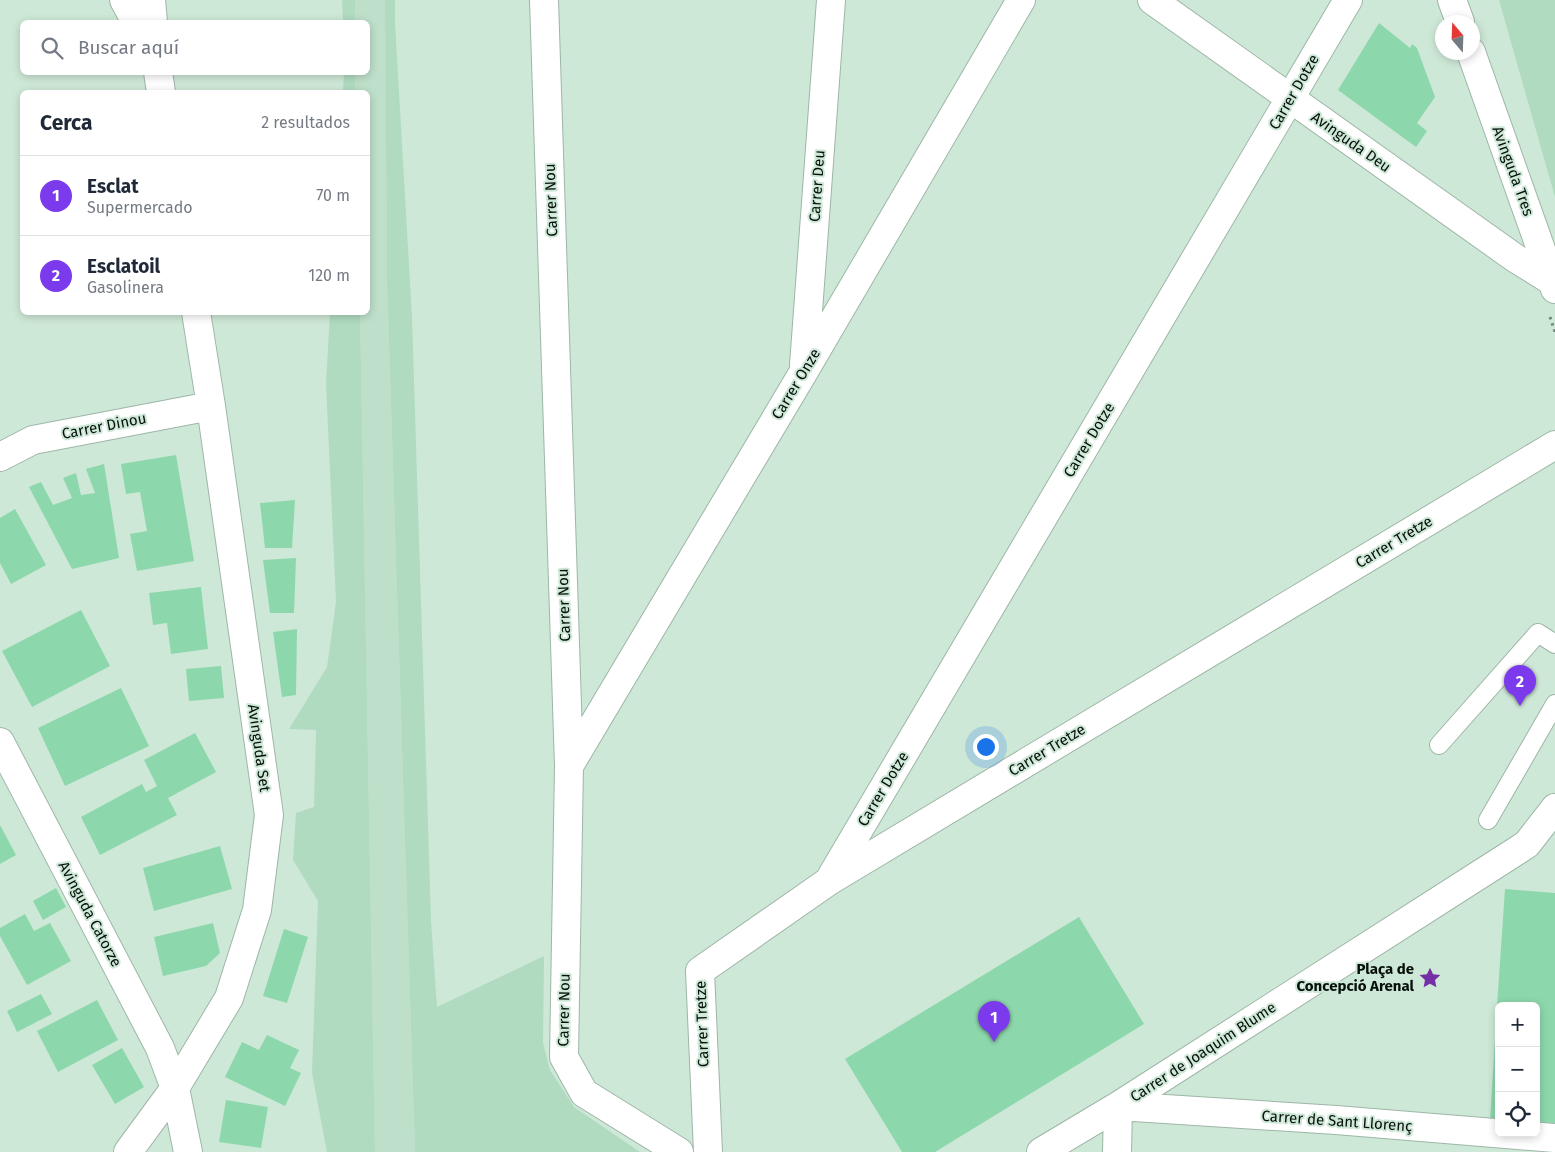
<!DOCTYPE html>
<html lang="es">
<head>
<meta charset="utf-8">
<style>
	:root { --surface:#fff; --page:#f2f2f3; --text:#1f2937; --muted:#747a83; --line:#e0e1e3; --accent:#7c3aed }
	body { margin:0; font-family:"Fira Sans",sans-serif; background:var(--page); color:var(--text) }
	.controls { position:absolute; right:15px; bottom:15px; display:grid; overflow:hidden; border-radius:8px; box-shadow:0 2px 8px #0003 }
	.controls button { width:45px; height:45px; display:grid; place-items:center; padding:0; border:0; border-bottom:1px solid var(--line); background:var(--surface); color:var(--text); font:25px sans-serif }
	.compass { position:absolute; left:1435px; top:15px; width:45px; height:45px; border-radius:50%; background:var(--surface); box-shadow:0 2px 8px #0003; rotate:341deg }
	.you { position:absolute; left:985px; top:746px; width:18px; height:18px; margin:-12px; border:4px solid #fff; border-radius:50%; background:#1a73e8; box-shadow:0 0 0 8px #1a73e833 }
	.badge { display:grid; place-items:center; width:32px; height:32px; border-radius:50%; background:var(--accent); color:#fff; font-size:16px; font-weight:700 }
	.pin { position:absolute; translate:-50% -41px; filter:drop-shadow(0 1px 2px #0008) }
	.pin::after { content:''; position:absolute; top:26px; width:18px; height:15px; background:inherit; clip-path:polygon(0 0,100% 0,50% 100%) }
	.list { margin:0; padding:0; list-style:none }
	h2 { display:flex; justify-content:space-between; align-items:center; height:65px; margin:0; padding:0 20px; font-size:21px }
	h2 small { font-size:16px; font-weight:400; color:var(--muted) }
	.list li { display:grid; grid-template-columns:32px 1fr auto; gap:15px; align-items:center; box-sizing:border-box; height:80px; padding:0 20px; border-top:1px solid var(--line) }
	.list b { display:block; font-size:19px; white-space:nowrap }
	.list p { margin:0; font-size:16px; white-space:nowrap; color:var(--muted) }
	.list em { font-size:16px; font-style:normal; color:var(--muted) }
	.icon { flex:none; width:28px; height:28px; fill:none; stroke:currentColor; stroke-width:2; stroke-linecap:round; stroke-linejoin:round }
	.map { position:relative; flex:none; width:1555px; height:1152px; overflow:hidden }
	.search { position:absolute; background:var(--surface); box-shadow:0 2px 8px #0003; left:20px; top:20px; width:350px; height:55px; display:flex; align-items:center; gap:12px; box-sizing:border-box; padding:0 18px; border-radius:8px; color:var(--muted); font-size:19px }
	.panel { position:absolute; background:var(--surface); box-shadow:0 2px 8px #0003; left:20px; top:90px; width:350px; height:225px; border-radius:8px }
	.map>svg:first-child { display:block }
	.built { fill:#bedfca }
	.green { fill:#b0dbc0 }
	.building { fill:#8dd7ac }
	.lines { fill:none; stroke-linecap:round; stroke-linejoin:round }
	.lane-casing { stroke:#9eb6a7; stroke-width:20 }
	.street-casing { stroke:#9eb6a7; stroke-width:30 }
	.secondary-casing { stroke:#9eb6a7; stroke-width:30 }
	.path { stroke:#738579; stroke-width:3; stroke-dasharray:2.5 4; stroke-linecap:butt }
	.lane { stroke:#fff; stroke-width:18 }
	.street { stroke:#fff; stroke-width:28 }
	.secondary { stroke:#fff; stroke-width:28 }
	.labels { text-anchor:middle; stroke-width:4; stroke-linejoin:round; paint-order:stroke }
	.street-label { font-size:15px; fill:#060f09; stroke:#cee8d7 }
	.poi-label { font-size:15px; font-weight:bold; fill:#060f09; stroke:#cee8d7; text-anchor:end }
</style>
</head>
<body>
<div class="map">
<svg width="1555" height="1152" viewBox="0 0 1555 1152">
	<rect width="100%" height="100%" fill="#cee8d7"/>
	<path class="built" d="M355 0H385L387 280 415 1152H375L360 313 368 312V92H355V73L368 72V22H355Z"/>
	<path class="green" d="M342 0H355V22H343Z
		M385 0H395V23L412 317 431 921 437 1007 544 956 543 1043 550 1070 574 1107 640 1152H415L387 280Z
		M1499 0H1555V197Z
		M344 73H355V92H343Z
		M330 313H360L375 1152H327L312 1073 318 901 293 860 296 813 314 807 316 730 289 729 327 667 336 602 326 383Z"/>
	<path class="building" d="M1379 23 1410 48 1412 44 1417 48 1435 97 1417 123 1427 131 1416 147 1338 90Z
		M176 455 194 561 137 571 130 534 147 531 140 492 126 494 121 464Z
		M104 464 119 558 72 569 29 487 41 482 53 505 72 498 63 478 76 473 81 495 95 493 86 469Z
		M295 500 292 548H265L260 503Z
		M15 509 46 565 11 584 0 563V518Z
		M296 558 294 613H270L263 560Z
		M201 587 208 649 171 654 167 623 153 625 149 593Z
		M81 610 110 666 32 707 2 651Z
		M297 629 296 695 282 697 273 632Z
		M221 666 224 698 189 701 186 669Z
		M121 688 149 746 65 786 38 728Z
		M195 733 216 772 168 798 177 815 100 855 81 817 142 784 146 792 157 786 144 760Z
		M0 825 16 855 0 864Z
		M220 846 232 889 154 911 143 868Z
		M56 888 66 907 43 920 33 901Z
		M1505 889 1555 893V1126L1536 1124V1006H1497Z
		M25 914 34 931 50 923 71 961 27 985 0 936V928Z
		M1079 917 1144 1024 935 1152H902L845 1059Z
		M213 923 220 953 206 966 163 976 154 937Z
		M284 929 308 937 287 1003 263 996Z
		M41 994 52 1014 17 1032 7 1011Z
		M97 1000 118 1040 58 1072 37 1031Z
		M1497 1008H1499V1121H1490Z
		M267 1035 299 1050 290 1068 301 1073 285 1106 225 1077 242 1042 259 1050Z
		M122 1048 144 1087 115 1104 92 1065Z
		M226 1100 268 1107 261 1148 219 1142Z"/>
	<g class="lines">
		<g class="lane-casing">
			<path id="lane" d="M1439 745 1538 633 1555 644
				M1488 820 1555 704"/>
		</g>
		<g class="street-casing">
			<path id="street" d="M124 0 136 22
				M151 0 153 22
				M544 0 569 766 564 1057 584 1093 679 1152
				M1152 0 1515 258 1552 281
				M158 72 161 92
				M804 365 831 0
				M0 457 33 440 211 406
				M0 742 160 1048 175 1088 188 1152
				M569 766 803 373 1021 0
				M831 877 1348 0
				M128 1152 175 1088 229 998 257 910 269 815 211 406 196 312
				M708 1152 700 971 829 881 1555 445
				M1041 1152 1118 1106 1518 850 1527 844 1555 808
				M1117 1152 1118 1106 1336 1120 1555 1138"/>
		</g>
		<g class="secondary-casing">
			<path id="secondary" d="M1452 0 1460 22
				M1471 52 1555 289"/>
		</g>
		<path class="path" d="M1550 317 1555 332"/>
		<use href="#lane" class="lane"/>
		<use href="#street" class="street"/>
		<use href="#secondary" class="secondary"/>
	</g>
	<defs>
		<g id="sight-bare" transform="scale(1.725)"><path d="M0-6L1.8-2.2L6-1.7L2.9 1.2L3.7 5.4L0 3.3L-3.7 5.4L-2.9 1.2L-6-1.7L-1.8-2.2Z" fill="#7430a4" stroke="#cee8d7" stroke-width="2.5" paint-order="stroke"/></g>
	</defs>
	<g fill-rule="evenodd">
		<use href="#sight-bare" x="1430" y="978"/>
	</g>
	<g class="labels">
		<g class="street-label">
			<text transform="translate(1294 92) rotate(-60)" y="5">Carrer Dotze</text>
			<text transform="translate(1351 142) rotate(35)" y="5">Avinguda Deu</text>
			<text transform="translate(1513 171) rotate(70)" y="5">Avinguda Tres</text>
			<text transform="translate(817 186) rotate(-86)" y="5">Carrer Deu</text>
			<text transform="translate(551 200) rotate(-92)" y="5">Carrer Nou</text>
			<text transform="translate(796 384) rotate(-59)" y="5">Carrer Onze</text>
			<text transform="translate(104 426) rotate(-11)" y="5">Carrer Dinou</text>
			<text transform="translate(1089 440) rotate(-59)" y="5">Carrer Dotze</text>
			<text transform="translate(1394 542) rotate(-31)" y="5">Carrer Tretze</text>
			<text transform="translate(564 605) rotate(-92)" y="5">Carrer Nou</text>
			<text transform="translate(259 748) rotate(82)" y="5">Avinguda Set</text>
			<text transform="translate(1047 750) rotate(-31)" y="5">Carrer Tretze</text>
			<text transform="translate(883 789) rotate(-59)" y="5">Carrer Dotze</text>
			<text transform="translate(90 914) rotate(62)" y="5">Avinguda Catorze</text>
			<text transform="translate(564 1010) rotate(-89)" y="5">Carrer Nou</text>
			<text transform="translate(702 1024) rotate(-92)" y="5">Carrer Tretze</text>
			<text transform="translate(1203 1052) rotate(-33)" y="5">Carrer de Joaquim Blume</text>
			<text transform="translate(1337 1121) rotate(4)" y="5">Carrer de Sant Llorenç</text>
		</g>
		<g class="poi-label">
			<text x="1414" y="974">Plaça de<tspan x="1414" dy="17">Concepció Arenal</tspan></text>
		</g>
	</g>
</svg>
<div class="controls">
<button>+</button>
<button>−</button>
<button><svg class="icon" aria-label="locate" viewBox="0 0 24 24"><circle cx="12" cy="12" r="6"/><path d="M12 2v4M12 18v4M2 12h4M18 12h4"/></svg></button>
</div>
<svg class="compass" viewBox="-18 -18 36 36"><path d="M0-13l5 13h-10z" fill="#e53935"/><path d="M0 13l5-13h-10z" fill="#747a83"/></svg>
<div class="you"></div>
<div class="pin badge" style="left:994px;top:1042px">1</div>
<div class="pin badge" style="left:1520px;top:706px">2</div>
<div class="search"><svg class="icon" aria-label="search" viewBox="0 0 24 24"><circle cx="10" cy="10" r="6"/><path d="M15 15l6 6"/></svg>Buscar aquí</div>
<section class="panel">
<h2>Cerca<small>2 resultados</small></h2>
<ul class="list">
<li><span class="badge">1</span><div><b>Esclat</b><p>Supermercado</p></div><em>70 m</em></li>
<li><span class="badge">2</span><div><b>Esclatoil</b><p>Gasolinera</p></div><em>120 m</em></li>
</ul>
</section>
</div>
</body>
</html>
